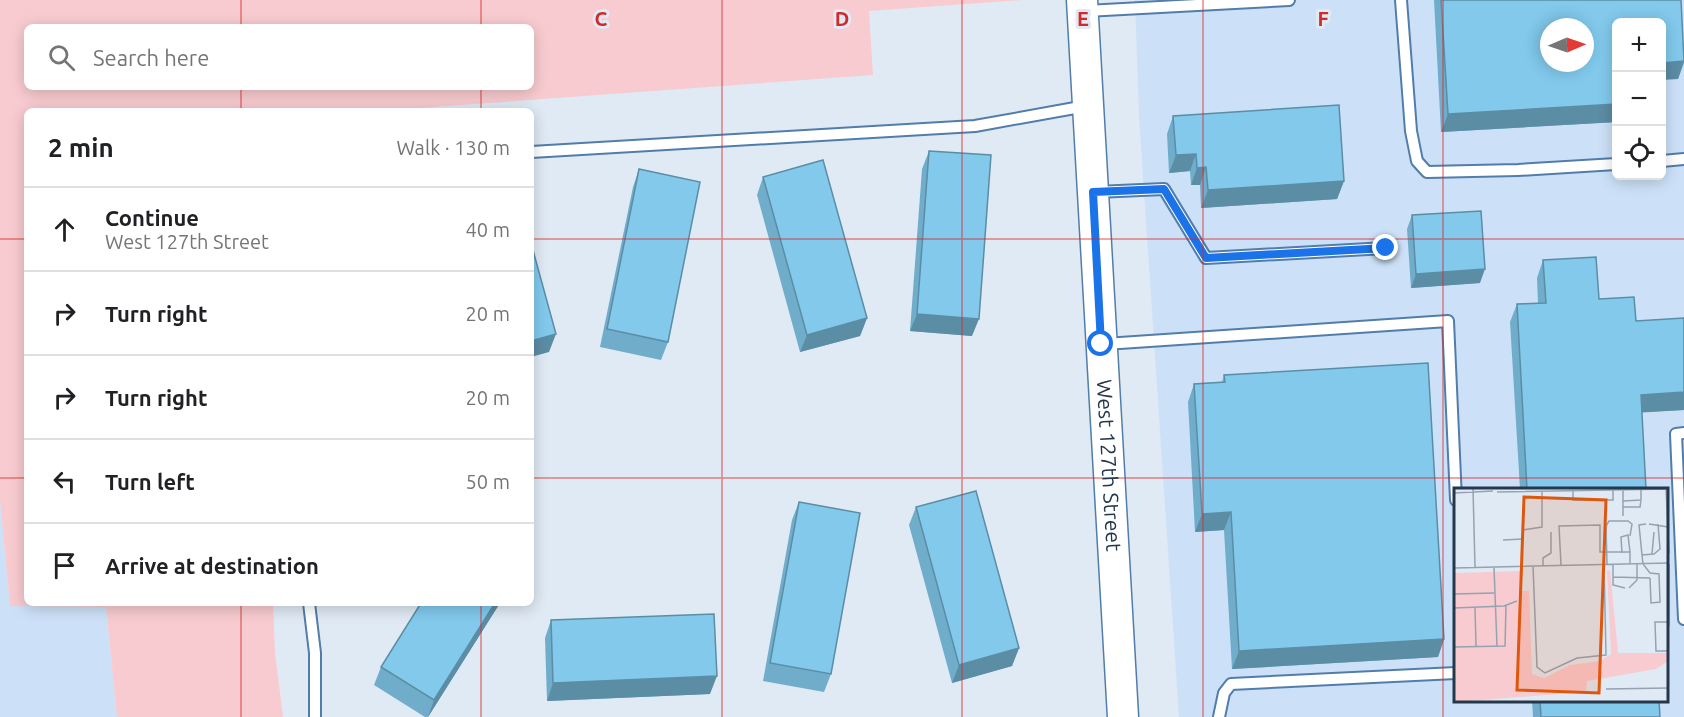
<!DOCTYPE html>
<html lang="en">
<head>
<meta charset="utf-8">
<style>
	:root { --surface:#fff; --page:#f2f2f2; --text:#202124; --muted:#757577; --line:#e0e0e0 }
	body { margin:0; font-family:Ubuntu,sans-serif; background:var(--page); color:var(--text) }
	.controls { position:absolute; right:18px; top:18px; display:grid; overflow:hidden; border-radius:9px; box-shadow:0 3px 15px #0003 }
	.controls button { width:54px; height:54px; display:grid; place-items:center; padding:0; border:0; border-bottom:2px solid var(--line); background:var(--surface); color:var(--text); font:30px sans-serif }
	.compass { position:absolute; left:1540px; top:18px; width:54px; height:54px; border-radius:50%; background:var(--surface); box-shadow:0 3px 15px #0003; rotate:88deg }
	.stop { position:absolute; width:18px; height:18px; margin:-14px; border:4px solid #1a73e8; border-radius:50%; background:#fff }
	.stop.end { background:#1a73e8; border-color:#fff; box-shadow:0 2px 6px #0008 }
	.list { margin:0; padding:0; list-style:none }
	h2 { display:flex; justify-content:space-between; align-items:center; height:78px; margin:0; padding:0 24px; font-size:26px }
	h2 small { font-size:20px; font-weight:400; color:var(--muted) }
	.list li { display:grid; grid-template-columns:39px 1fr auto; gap:18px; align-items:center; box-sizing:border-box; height:84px; padding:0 24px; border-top:2px solid var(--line) }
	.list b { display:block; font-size:22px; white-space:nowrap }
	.list p { margin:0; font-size:20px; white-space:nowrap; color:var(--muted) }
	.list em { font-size:20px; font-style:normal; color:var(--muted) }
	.icon { flex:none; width:33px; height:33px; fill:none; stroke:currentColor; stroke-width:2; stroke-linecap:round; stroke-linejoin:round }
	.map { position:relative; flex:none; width:1684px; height:717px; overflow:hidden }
	.search { position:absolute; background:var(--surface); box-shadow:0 3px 15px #0003; left:24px; top:24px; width:510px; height:66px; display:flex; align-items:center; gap:15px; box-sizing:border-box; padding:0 21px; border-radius:9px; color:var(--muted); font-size:22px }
	.panel { position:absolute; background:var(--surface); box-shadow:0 3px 15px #0003; left:24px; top:108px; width:510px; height:498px; border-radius:9px }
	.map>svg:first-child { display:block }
	.built { fill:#cce1f8; fill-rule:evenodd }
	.green { fill:#f8cbd0; fill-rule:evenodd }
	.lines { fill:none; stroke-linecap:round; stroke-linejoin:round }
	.lane-casing { stroke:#517dab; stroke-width:14 }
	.secondary-casing { stroke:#517dab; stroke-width:33 }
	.lane { stroke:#fff; stroke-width:10 }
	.secondary { stroke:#fff; stroke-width:30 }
	.wall { fill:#70adcb }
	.shaded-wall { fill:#5b8da5 }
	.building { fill:#82c9ec; stroke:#5b8da5; stroke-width:1.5; fill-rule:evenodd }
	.route { stroke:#1a73e8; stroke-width:8 }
	.grid { fill:none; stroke:#d62828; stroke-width:1.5; stroke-opacity:0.55 }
	.labels { text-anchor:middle; stroke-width:6; stroke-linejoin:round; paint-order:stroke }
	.street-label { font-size:21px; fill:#24374b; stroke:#e0eaf4 }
	.inset-road { fill:none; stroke:#95a2b0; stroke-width:1.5 }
	.view { fill:#de570f; fill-opacity:0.15; stroke:#de570f; stroke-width:3 }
	.inset-edge { fill:none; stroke:#24374b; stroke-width:3 }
	.grid-label { font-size:20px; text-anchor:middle; font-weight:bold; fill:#d62828; stroke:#e0eaf4; stroke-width:6; stroke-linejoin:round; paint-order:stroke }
</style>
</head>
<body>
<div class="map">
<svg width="1684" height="717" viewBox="0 0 1684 717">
	<rect width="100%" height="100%" fill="#e0eaf4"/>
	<path class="built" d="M1135 0H1684V717H1179L1139 117ZM1616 22H1662V176H1616ZM1549 27H1585V63H1549ZM1456 489H1668V700H1456Z
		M0 500 10 606 106 607 117 717H0Z"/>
	<path class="green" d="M0 0H1023L869 11 873 75 378 111H27V603H273L275 653 283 717H117L106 607 10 606 0 500ZM27 27H531V87H27Z"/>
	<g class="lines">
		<g class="lane-casing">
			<path id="lane" d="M1401 0 1411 131 1417 161 1427 172 1518 170 1616 164
				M1086 11 1289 0
				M531 152 975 126 1086 106
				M1662 161 1684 159
				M1096 192 1164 189 1206 258 1386 248
				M1105 344 1448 321 1456 500
				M1684 433 1676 434 1684 619
				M309 603 315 653V717
				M1219 717 1224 693 1231 684 1456 673"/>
		</g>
		<g class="secondary-casing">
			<g id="secondary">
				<path id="s1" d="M1082 0 1123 717"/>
			</g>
		</g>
		<use href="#lane" class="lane"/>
		<use href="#secondary" class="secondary"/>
	</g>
	<path class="wall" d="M1434 0H1681L1684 63 1678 79 1617 22V122L1441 132Z
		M1173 116 1344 181 1337 199 1201 208 1200 185H1191L1190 171 1169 173 1167 134Z
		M929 151 972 336 910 331 922 169Z
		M639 169 668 342 661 360 600 347 633 187Z
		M763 177 867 318 860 336 800 352 757 195Z
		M1412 215 1480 283 1411 288 1407 229Z
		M1543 260 1599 299 1636 321 1684 410 1642 412 1646 489H1520L1510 322 1517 304 1538 303 1537 278Z
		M1224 375 1444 639 1438 657 1232 669 1224 530 1195 532 1188 402 1194 384 1222 382Z
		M799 502 831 674 824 692 763 681 792 520Z
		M916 507 1019 648 1012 666 952 683 909 525Z
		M421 603H500L428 717H425L374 685 381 667Z
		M551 620 710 694 547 701 545 638Z
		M1532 700H1659L1660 717H1533Z"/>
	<path class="shaded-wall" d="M1684 61 1678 79 1662 80V63Z
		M1617 104V122L1441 132 1448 114Z
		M1196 154 1190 171 1169 173 1176 155Z
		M1206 167 1200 185H1191L1197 168Z
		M1344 181 1337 199 1201 208 1208 190Z
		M1485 269 1480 283 1411 288 1416 274Z
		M917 314 979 319 972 336 910 331Z
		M867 318 860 336 800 352 807 335Z
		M556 334 549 352 531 357V341Z
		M1684 392V410L1634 413 1641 395Z
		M1231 512 1224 530 1195 532 1202 514Z
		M495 603H500L428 717 434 700Z
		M1444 639 1438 657 1232 669 1239 651Z
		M1019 648 1012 666 952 683 959 665Z
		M717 676 710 694 547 701 553 683Z"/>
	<path class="building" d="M1441 0H1681L1684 61 1662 63V22H1617V104L1448 114ZM1549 27H1585V63H1549Z
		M1339 105 1344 181 1208 190 1206 167 1197 168 1196 154 1176 155 1173 116Z
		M929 151 991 155 979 319 917 314Z
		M823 160 867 318 807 335 763 177Z
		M639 169 700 182 668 342 607 329Z
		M1481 211 1485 269 1416 274 1412 215Z
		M531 243 556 334 531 341Z
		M1596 257 1599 299 1634 297 1636 321 1684 318V392L1641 395 1646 489H1527L1517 304 1546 303 1543 260Z
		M1428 363 1444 639 1239 651 1231 512 1202 514 1194 384 1225 382 1224 375Z
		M976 491 1019 648 959 665 916 507Z
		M799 502 860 513 831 674 770 663Z
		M421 603H495L434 700 381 667Z
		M714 614 717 676 553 683 551 620Z
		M1540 700H1659L1660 717H1541Z"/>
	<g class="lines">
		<path class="route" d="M1101 344 1093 192 1164 189 1206 258 1386 248"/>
	</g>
	<path class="grid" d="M241 0V27M481 0V27M722 0V717M962 0V717M1203 0V717M1443 0V717M241 87V111M481 87V111M0 239H27M531 239H1684M0 478H27M531 478H1684M241 603V717M481 603V717"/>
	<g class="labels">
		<g class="street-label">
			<text dy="7" stroke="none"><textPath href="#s1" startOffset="466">West 127th Street</textPath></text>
		</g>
	</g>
	<g transform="translate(1454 488)">
		<rect width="214" height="214" fill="#e0eaf4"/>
		<path d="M156 82 164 165H213V174L202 181 133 193 132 204 0 214V85L67 83 68 103H75L78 186 90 190 116 177 146 173 157 166 153 83Z" fill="#f8cbd0"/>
		<path class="inset-road" d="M19 0 21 79M212 0 215 65M169 2V28M119 3V12H159V2M43 4 215 1M0 5 39 3M169 13 187 12V2M169 19H186L187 12M195 36 214 39M68 42 88 39V3M49 52 68 51V78M168 65 167 49 174 47 176 64M198 66 200 44M188 67 185 37 192 36M153 76 152 38 155 33H174L178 36 176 48M159 76V97L171 100M215 76V138M107 77 105 38 146 37V64H176V75M79 78 83 179 91 185 123 170 152 167 150 76M89 78V70L97 65V44M40 79 43 158M0 80 215 75M159 89 196 90M196 90 197 115 206 114 205 86 196 85 189 76 188 67 200 66 206 61 204 36M175 100 183 92V76M0 106 40 105M21 119 22 158M0 120 50 118 63 113M214 134H201L202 163H215M0 159 51 158 52 118M152 201 215 200"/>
		<path class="view" d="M70 9 152 12 145 205 63 202Z"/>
		<rect width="214" height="214" class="inset-edge"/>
	</g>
	<g class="grid-label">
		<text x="601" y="26">C</text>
		<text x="842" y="26">D</text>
		<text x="1083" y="26">E</text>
		<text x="1323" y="26">F</text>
	</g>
</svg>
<div class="controls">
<button>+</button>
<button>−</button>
<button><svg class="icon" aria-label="locate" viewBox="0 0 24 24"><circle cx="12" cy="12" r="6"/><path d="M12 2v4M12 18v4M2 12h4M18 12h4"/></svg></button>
</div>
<svg class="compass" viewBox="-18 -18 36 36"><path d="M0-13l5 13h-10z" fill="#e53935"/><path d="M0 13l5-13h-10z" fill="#757577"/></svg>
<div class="stop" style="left:1101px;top:344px"></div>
<div class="stop end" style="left:1386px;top:248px"></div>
<div class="search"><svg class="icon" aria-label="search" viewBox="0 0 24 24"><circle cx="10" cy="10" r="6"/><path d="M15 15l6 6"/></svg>Search here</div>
<section class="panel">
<h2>2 min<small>Walk · 130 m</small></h2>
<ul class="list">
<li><svg class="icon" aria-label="ahead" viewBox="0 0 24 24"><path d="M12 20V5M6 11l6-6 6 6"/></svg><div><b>Continue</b><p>West 127th Street</p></div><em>40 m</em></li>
<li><svg class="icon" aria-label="right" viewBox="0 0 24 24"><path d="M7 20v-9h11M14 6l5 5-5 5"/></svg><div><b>Turn right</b></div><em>20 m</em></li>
<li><svg class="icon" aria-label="right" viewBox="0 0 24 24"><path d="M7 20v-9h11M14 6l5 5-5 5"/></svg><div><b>Turn right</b></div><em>20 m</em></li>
<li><svg class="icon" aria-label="left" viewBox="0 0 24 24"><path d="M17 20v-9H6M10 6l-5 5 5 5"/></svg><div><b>Turn left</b></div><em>50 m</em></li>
<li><svg class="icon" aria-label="arrive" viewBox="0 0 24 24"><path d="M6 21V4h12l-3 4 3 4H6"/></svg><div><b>Arrive at destination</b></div></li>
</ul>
</section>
</div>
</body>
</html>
